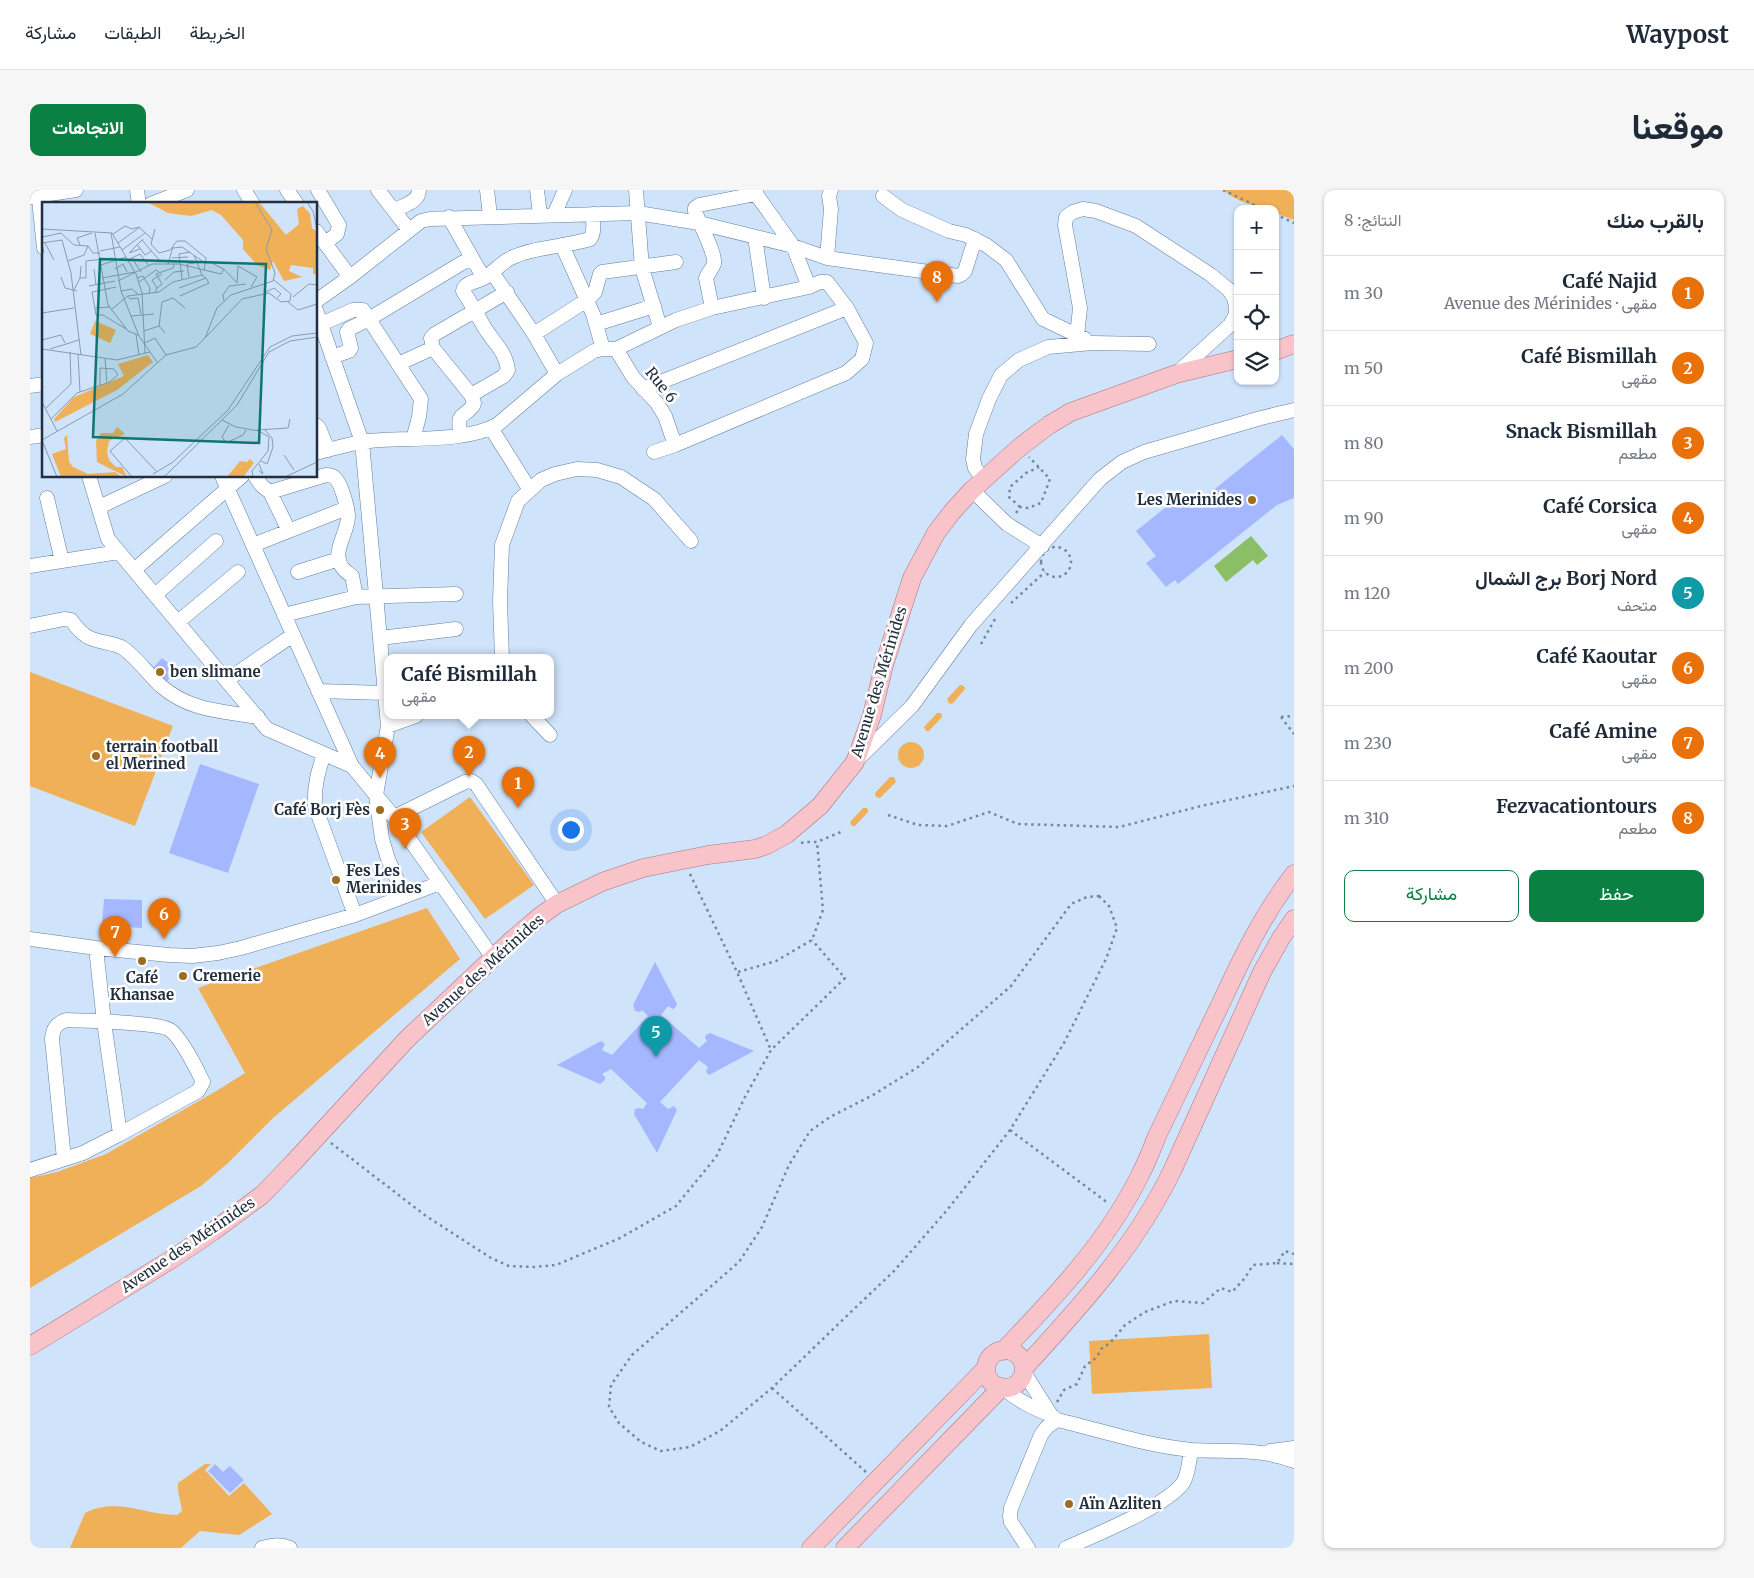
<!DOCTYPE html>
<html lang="ar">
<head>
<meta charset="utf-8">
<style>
	:root { --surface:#fff; --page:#f6f6f7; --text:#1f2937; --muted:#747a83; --line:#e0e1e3; --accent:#0b8043 }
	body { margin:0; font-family:Merriweather,Vazirmatn,serif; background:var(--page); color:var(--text); direction:rtl }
	.controls { position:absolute; right:15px; top:15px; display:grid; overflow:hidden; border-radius:10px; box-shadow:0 1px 4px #0004 }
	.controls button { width:45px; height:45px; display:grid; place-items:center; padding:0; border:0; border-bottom:1px solid var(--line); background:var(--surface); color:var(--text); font:25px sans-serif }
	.you { position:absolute; left:540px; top:639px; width:18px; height:18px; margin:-12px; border:4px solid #fff; border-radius:50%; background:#1a73e8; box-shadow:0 0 0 8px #1a73e833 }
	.badge { display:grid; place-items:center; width:32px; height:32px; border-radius:50%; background:var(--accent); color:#fff; font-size:16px; font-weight:700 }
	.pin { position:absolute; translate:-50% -41px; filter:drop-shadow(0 1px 2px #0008) }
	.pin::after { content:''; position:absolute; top:26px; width:18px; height:15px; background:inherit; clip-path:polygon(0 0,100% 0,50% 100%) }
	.popup { position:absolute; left:354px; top:464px; width:170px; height:65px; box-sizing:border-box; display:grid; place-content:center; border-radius:10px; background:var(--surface); filter:drop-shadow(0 1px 4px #0005); font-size:16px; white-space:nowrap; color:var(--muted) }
	.popup b { font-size:19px; color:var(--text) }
	.popup::after { content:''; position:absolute; left:50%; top:100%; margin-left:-10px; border:10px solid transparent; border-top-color:var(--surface) }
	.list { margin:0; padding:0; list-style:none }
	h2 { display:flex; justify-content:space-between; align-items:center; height:65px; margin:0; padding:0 20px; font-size:21px }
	h2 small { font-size:16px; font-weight:400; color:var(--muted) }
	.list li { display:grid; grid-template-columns:32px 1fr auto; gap:15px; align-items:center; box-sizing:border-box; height:75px; padding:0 20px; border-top:1px solid var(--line) }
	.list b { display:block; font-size:19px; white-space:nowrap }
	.list p { margin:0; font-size:16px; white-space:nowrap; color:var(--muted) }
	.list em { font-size:16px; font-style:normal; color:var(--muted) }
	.actions { display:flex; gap:10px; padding:15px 20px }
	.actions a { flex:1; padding:11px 0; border:1px solid var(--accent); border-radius:10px; text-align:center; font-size:18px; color:var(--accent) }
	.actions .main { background:var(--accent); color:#fff }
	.icon { flex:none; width:28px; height:28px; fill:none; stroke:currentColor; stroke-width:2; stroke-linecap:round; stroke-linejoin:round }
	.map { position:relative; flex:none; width:1264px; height:1358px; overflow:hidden; direction:ltr; border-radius:10px }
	header { display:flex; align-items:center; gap:30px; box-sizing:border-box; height:70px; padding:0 25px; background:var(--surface); border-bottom:1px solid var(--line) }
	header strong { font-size:24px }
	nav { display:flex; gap:28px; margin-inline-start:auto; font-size:18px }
	.intro { display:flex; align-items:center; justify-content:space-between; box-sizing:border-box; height:120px; padding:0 30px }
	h1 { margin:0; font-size:35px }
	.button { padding:12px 22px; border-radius:10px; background:var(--accent); color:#fff; font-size:18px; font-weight:700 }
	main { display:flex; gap:30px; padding:0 30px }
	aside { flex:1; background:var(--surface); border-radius:10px; box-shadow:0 1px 4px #0004 }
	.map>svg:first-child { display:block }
	.green { fill:#f0b058 }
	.water { fill:#8bbe65 }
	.building { fill:#a5b7ff }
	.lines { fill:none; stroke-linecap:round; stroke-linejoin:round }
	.minor-casing { stroke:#617fa3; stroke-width:15 }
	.major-casing { stroke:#aa7681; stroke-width:19 }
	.path { stroke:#76879a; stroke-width:2.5; stroke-dasharray:2.5 4; stroke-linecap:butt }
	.minor { stroke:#fff; stroke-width:14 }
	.major { stroke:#f8c4c9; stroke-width:18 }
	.poi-dot { fill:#9e6c21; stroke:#fff; stroke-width:2 }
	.labels { text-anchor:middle; stroke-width:5; stroke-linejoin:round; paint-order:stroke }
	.street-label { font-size:15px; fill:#222f3e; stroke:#fff }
	.poi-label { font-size:15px; font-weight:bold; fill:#222f3e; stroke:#fff; text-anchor:start }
	.inset-road { fill:none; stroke:#8a9baf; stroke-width:1 }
	.view { fill:#0f766e; fill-opacity:0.15; stroke:#0f766e; stroke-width:2.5 }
	.inset-edge { fill:none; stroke:#222f3e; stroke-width:2.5 }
</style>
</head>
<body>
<header>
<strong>Waypost</strong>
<nav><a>الخريطة</a><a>الطبقات</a><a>مشاركة</a></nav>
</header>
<div class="intro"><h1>موقعنا</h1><a class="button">الاتجاهات</a></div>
<main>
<aside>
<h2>بالقرب منك<small>النتائج: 8</small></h2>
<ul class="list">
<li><span class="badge" style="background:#e8710a">1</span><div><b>Café Najid</b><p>مقهى · Avenue des Mérinides</p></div><em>30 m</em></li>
<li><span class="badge" style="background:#e8710a">2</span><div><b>Café Bismillah</b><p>مقهى</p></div><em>50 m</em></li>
<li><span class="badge" style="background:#e8710a">3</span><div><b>Snack Bismillah</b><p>مطعم</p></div><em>80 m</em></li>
<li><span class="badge" style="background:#e8710a">4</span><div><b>Café Corsica</b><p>مقهى</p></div><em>90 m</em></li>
<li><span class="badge" style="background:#0f9aa8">5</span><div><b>Borj Nord برج الشمال</b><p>متحف</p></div><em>120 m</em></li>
<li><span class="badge" style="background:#e8710a">6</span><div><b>Café Kaoutar</b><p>مقهى</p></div><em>200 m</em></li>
<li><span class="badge" style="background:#e8710a">7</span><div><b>Café Amine</b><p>مقهى</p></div><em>230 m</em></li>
<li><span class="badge" style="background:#e8710a">8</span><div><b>Fezvacationtours</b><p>مطعم</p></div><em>310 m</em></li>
</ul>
<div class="actions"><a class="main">حفظ</a><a>مشاركة</a></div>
</aside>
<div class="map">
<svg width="1264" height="1358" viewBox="0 0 1264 1358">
	<rect width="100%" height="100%" fill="#cfe3fb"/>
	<path class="green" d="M1194 0H1264V30L1245 23V19C1231 19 1204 11 1194 0Z
		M0 482 143 536 105 636 0 596Z
		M930 495 934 496 935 499 922 514 919 513 917 509Z
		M907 523H911L912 527 899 541H896L894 537Z
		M868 565a13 13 0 1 1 26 0a13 13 0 1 1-26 0Z
		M860 587H864L866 592 850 608 846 607 845 603Z
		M440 607 504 695 455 729 391 642Z
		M833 618H837L838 622 825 636H822L820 632Z
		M397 718 430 769 243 928 198 973 171 996 0 1098V988L27 982 76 964 188 900 215 883 168 798Z
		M1179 1144 1182 1198 1062 1204 1059 1151Z
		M175 1274H181L175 1280 199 1306 214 1293 242 1324 209 1345 170 1341 151 1358H40L55 1323C88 1307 113 1325 147 1325L152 1321C151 1311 147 1303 148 1293Z"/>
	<path class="water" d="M1221 346 1238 366 1227 375 1223 370 1196 392 1184 376Z"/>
	<path class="building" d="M1252 245 1264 259V308L1247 315 1148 394 1145 390 1136 397 1116 373 1126 366 1106 341 1151 305 1161 318Z
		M132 468 142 476 137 483 141 486 134 495 121 480Z
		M170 574 229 594 198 683 139 663Z
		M74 709 112 710V738L72 735Z
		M625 772 647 814 645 818 643 819 638 816 631 825 669 858 677 851 675 848 676 845 680 843 724 861 679 885 676 882 678 877 669 870 630 912 638 919 644 916 647 920 627 963 604 924 605 919 609 918 613 919 617 913 581 879 572 884 575 887V890L570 894 527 875 571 851 575 854 572 860 582 865 618 826 612 820 610 822 605 821 603 815Z
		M185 1274 193 1282 200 1276 214 1290 200 1303 178 1281Z"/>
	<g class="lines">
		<g class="minor-casing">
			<path id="minor" d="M8 0 14 58
				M107 0 109 14
				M214 0 223 14
				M257 0 267 14
				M288 0 309 35 307 44 295 53
				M348 0 379 40
				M457 0 460 26
				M507 0 510 25
				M606 0 612 78 630 137
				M726 0V4L763 56 779 97
				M853 6 872 20 919 41 936 45 956 55 976 70 1013 129 1055 149
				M0 7 46 0
				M121 14 157 0
				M365 20C374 15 389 12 389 0
				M524 25 535 0
				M419 27 442 68
				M286 41 320 87
				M725 47 734 108
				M532 55 563 124 573 159
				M797 68 801 19 799 6 801 0
				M462 82 504 144 527 184
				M286 111 320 87 391 31 400 29 608 23 669 33 763 56 797 68 928 86 932 84 935 81 945 49
				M682 118 676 88C678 83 682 79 684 74 686 63 669 33 665 21V18L669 15 726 4
				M286 120 332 252 358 536 346 605 352 649 358 669 374 706
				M291 134 323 120H333L391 209 389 227 383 249
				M566 134 624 116
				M504 144 557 110 565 102 570 84 572 82 646 72
				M1047 146 1050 118 1035 35 1036 27 1043 22 1053 19 1066 21 1106 36 1181 85 1199 100 1204 108 1206 117V124L1200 135 1146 184
				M586 159 603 187 627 213 635 226 645 255
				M302 167 319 161 321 158 317 142 319 139 339 129 432 73 442 68 454 88
				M368 174 403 158
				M0 196 14 194
				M613 199 817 118 836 153 832 169 816 183 645 255 624 262
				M441 205 474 186 478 180C476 161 462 151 453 135 447 124 441 113 433 101 434 92 447 92 454 88 463 83 470 74 479 69 501 57 535 57 560 49 565 43 563 32 563 24
				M286 235 289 238 298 260
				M461 238 500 300
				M430 245C428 220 430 231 443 216L444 213 441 205 403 158 401 148 405 144 477 102
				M0 247 14 245
				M286 263C301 259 316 255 331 252 372 246 431 254 467 235L527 184 564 161 573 159H586L646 130 682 118 779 97 790 92H797L817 118
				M59 286 78 349 237 539 322 576
				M192 286 322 576 364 627 463 768
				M225 286 232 296 240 302 296 285C300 285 301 285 304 287 311 292 318 318 318 327 317 349 294 368 322 386L326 407
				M954 290 945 278 943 269 946 244 959 209 971 185 989 170 1018 157 1062 153 1119 154
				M942 300 977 334 1012 356
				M240 302 259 341
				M17 308 32 371
				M69 317 135 286
				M223 355 317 318
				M0 376 89 362
				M104 380 212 286
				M268 382 309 369
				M125 405 186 351
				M254 425 326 407 426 404
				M148 432 208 382
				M0 436 34 429 41 430C46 437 52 445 60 448 71 453 82 452 93 458 107 468 118 484 131 496 160 521 191 521 228 527
				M350 448 426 439
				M472 468 470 411 472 355 488 311 511 290 525 284 547 279 567 280 591 287 624 309 661 351
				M197 490 263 445
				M288 501 355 503
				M502 526 520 545
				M358 536 386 526
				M294 564C288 582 284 596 285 616L325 725
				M827 570 882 516 941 435 1070 289 1092 272 1114 262 1231 228 1264 220
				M364 627 435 592 441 591 446 594 527 714
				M0 749 66 758 139 765 162 766 188 763 211 758 325 725 410 693
				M34 969 22 849C23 838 26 834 36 830 55 831 128 832 140 840 150 846 168 881 173 892L168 901 90 944
				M0 980 53 963 90 944 74 832 66 758
				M993 1181 1021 1225 1027 1230C1071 1240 1116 1256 1162 1260 1197 1262 1231 1258 1264 1271
				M974 1198C988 1211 1003 1218 1021 1225
				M1240 1261 1264 1258
				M232 1358C242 1355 250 1354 260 1358
				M998 1358 981 1332 980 1326 981 1318 1011 1245 1017 1237 1027 1230
				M1036 1358C1065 1345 1135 1317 1153 1293 1159 1283 1159 1271 1161 1260"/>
		</g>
		<g class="major-casing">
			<path id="major" d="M1245 161 1264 154
				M0 1156 142 1069 182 1042 232 1005 263 973 377 849 482 750 509 727 527 714 572 692 613 678 678 665 725 659 737 655 757 644 790 616 825 572 842 525 854 475 882 388 906 343 922 322 942 300 990 257 1019 235 1041 222 1146 184 1208 169
				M956 1179a19 19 0 1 1 38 0a19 19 0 1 1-38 0Z
				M973 1161C1026 1106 1079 1050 1112 981 1118 970 1122 958 1127 946 1148 902 1170 857 1191 813 1212 768 1233 724 1264 684
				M994 1178C1050 1117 1106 1056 1143 979L1232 782 1251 748 1264 729
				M781 1358 956 1178
				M815 1358 972 1197"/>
		</g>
		<path class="path" d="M1193 0 1233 19
			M1245 24 1264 33
			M990 317 979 307 980 297 996 283 1009 277
			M986 323 990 317 998 318 1011 313 1020 289 999 267
			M1011 372a15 15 0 1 1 30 0a15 15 0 1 1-30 0Z
			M981 413 1015 382
			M951 454 965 429
			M1251 527 1264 544
			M1251 527 1264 526
			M858 625 888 635 917 636 959 622 988 634 1089 637 1171 616 1264 596
			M771 653 777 652H787L811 642
			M660 684 707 782 741 860
			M1069 706 1079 716 1087 738 1076 769 1034 853 980 940 918 1019 864 1081 823 1120 742 1198 690 1241 660 1257 631 1261 611 1252 589 1233 579 1217 581 1195 602 1165 709 1072 732 1037 759 975 780 941 800 927 843 905 888 877 981 796 1041 714 1057 707Z
			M708 782 746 771 782 750 793 720 787 652
			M980 940 1078 1013
			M301 953 396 1026 461 1068 479 1076 504 1077 526 1075 590 1048 646 1016 686 967 715 907 741 860 815 788 782 750
			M1247 1073 1264 1074
			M742 1198 836 1282
			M1027 1212 1034 1200 1047 1194 1055 1176 1067 1167 1071 1159 1080 1153 1095 1135 1115 1122 1144 1111 1173 1113 1191 1098 1202 1102 1215 1088 1223 1075 1247 1073 1255 1061 1264 1064"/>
		<use href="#minor" class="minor"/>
		<use href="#major" class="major"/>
	</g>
	<g class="poi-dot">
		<circle cx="1222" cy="310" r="5"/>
		<circle cx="130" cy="482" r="5"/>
		<circle cx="66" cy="566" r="5"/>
		<circle cx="350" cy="620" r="5"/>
		<circle cx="306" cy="690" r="5"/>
		<circle cx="112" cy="771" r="5"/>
		<circle cx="153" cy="786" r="5"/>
		<circle cx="1039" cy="1314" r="5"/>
	</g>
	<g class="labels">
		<g class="street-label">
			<text transform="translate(631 195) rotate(51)" y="5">Rue 6</text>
			<text transform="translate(849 492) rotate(-73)" y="5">Avenue des Mérinides</text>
			<text transform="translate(453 780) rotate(-42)" y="5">Avenue des Mérinides</text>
			<text transform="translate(158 1055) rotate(-34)" y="5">Avenue des Mérinides</text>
		</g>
		<g class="poi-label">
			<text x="1212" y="315" text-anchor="end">Les Merinides</text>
			<text x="140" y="487">ben slimane</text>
			<text x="76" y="562">terrain football<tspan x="76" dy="17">el Merined</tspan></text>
			<text x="340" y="625" text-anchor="end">Café Borj Fès</text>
			<text x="316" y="686">Fes Les<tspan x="316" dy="17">Merinides</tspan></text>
			<text x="163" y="791">Cremerie</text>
			<text x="112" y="793" text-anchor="middle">Café<tspan x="112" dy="17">Khansae</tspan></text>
			<text x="1049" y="1319">Aïn Azliten</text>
		</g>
	</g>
	<g transform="translate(12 12)">
		<rect width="275" height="275" fill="#cfe3fb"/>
		<path d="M105 0H217L244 33 257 22 255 7 261 4 268 12 270 26 275 30V72H271V66L249 63 247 69 260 75 242 79 231 59 228 68 215 63 201 47V38L179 13 170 8 149 14 126 11ZM53 119 74 128 68 141 48 132ZM106 153 111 160 75 188 13 220 12 217 32 195 82 174 76 162ZM75 225 83 232 67 239 65 249 67 258 74 265H80L85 275 55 260 54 239 59 231H71ZM25 233 27 260 31 265 46 272 73 270 80 275H19L10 252 24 247 22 236ZM208 257 212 261 201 275H185L198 259 205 260Z" fill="#f0b058"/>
		<path class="inset-road" d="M265 0 271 9 275 27M0 27 70 31 94 72 100 91 103 151M113 27 109 42 117 51 128 48 135 39H143L164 56 162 69M53 31 66 103 86 129 96 133M69 31 79 89 97 134 115 160M71 32 83 24 90 27 97 25 110 37M1 35 19 31 32 43 46 44 51 51H58M100 38 118 59M3 41 12 58M76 41 98 25M95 42 103 53 110 49M38 43 35 36 50 31M131 46 140 45 163 61M98 47 87 51 101 37M80 48 103 31M58 49 78 45M2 51 0 41 20 38 29 71 39 153M152 53 160 73 164 76M90 56 99 70M130 56 146 55M86 58 98 52 107 64M26 59 42 53 46 44M170 61 183 68 195 81M126 62 131 45M59 63 84 55M52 67 54 83M73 67 81 62 85 70M19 75 23 86 35 89M147 75 145 62 153 61M38 76H44V59L71 56M60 76 93 70M95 76 101 74 108 86 107 91M140 77 137 52 148 50M123 78 132 70 142 69M76 79 110 62H137L179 72 182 67M97 80 114 68 117 70M195 81 196 64 215 75 209 85M47 84 73 79M74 85 50 90 54 113H61L84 127M115 86 120 82 114 72 131 66 132 62M137 86 164 76 167 81 138 94M32 88 38 76 39 64M79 89 90 87 96 92M113 91 115 86 110 78 120 72M222 91 232 86 239 92 235 96M85 94 88 97 96 96 99 112M251 95 267 82 275 83M182 99 181 93 187 84 204 82M246 100 256 108 275 102M53 106 68 105M70 107 86 94 117 90 131 80 160 73M0 111 32 106M89 114 112 112M102 129 117 124M123 131 117 124 120 100 131 96 143 106M94 132 97 153M164 135 200 97 227 91 239 100 248 99 249 92 232 78M0 138 19 133 23 141M103 141 113 136 124 153M0 147 75 158 108 150M8 147 37 138M36 152 38 190M58 184V166L72 167 76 173 66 181M0 200 15 229M4 206 29 182 28 150M9 217 35 191 65 181 63 157M180 218 194 225 217 229 227 235 226 249 210 269 211 275M187 223 180 235 184 241 201 233 204 228M215 228 246 226 248 217M0 238 15 275M0 238 81 192 124 153 154 145 163 136 175 106 189 93 231 79 233 71 224 47 230 28 213 0M242 253 252 268M219 259 225 262 231 245 230 236 222 227M217 269 221 272 217 262M111 272 131 260 186 208 228 145 250 134 275 131M90 275 68 249 83 236 114 269M122 275 195 203 227 150 248 139 275 135M243 275 275 260"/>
		<path class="view" d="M58 57 224 62 217 241 51 235Z"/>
		<rect width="275" height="275" class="inset-edge"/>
	</g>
</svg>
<div class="controls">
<button>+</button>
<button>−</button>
<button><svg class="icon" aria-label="locate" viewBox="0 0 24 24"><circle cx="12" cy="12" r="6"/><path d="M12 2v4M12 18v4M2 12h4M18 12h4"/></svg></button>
<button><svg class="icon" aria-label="layers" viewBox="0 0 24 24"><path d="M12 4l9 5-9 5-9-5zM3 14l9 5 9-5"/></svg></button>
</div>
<div class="you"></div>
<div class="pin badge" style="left:488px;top:618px;background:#e8710a">1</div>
<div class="pin badge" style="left:439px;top:587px;background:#e8710a">2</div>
<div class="popup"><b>Café Bismillah</b>مقهى</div>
<div class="pin badge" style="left:375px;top:659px;background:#e8710a">3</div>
<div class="pin badge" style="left:350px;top:588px;background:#e8710a">4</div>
<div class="pin badge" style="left:626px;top:867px;background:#0f9aa8">5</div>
<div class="pin badge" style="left:134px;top:749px;background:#e8710a">6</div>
<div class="pin badge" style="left:85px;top:767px;background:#e8710a">7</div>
<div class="pin badge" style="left:907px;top:112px;background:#e8710a">8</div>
</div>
</main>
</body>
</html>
